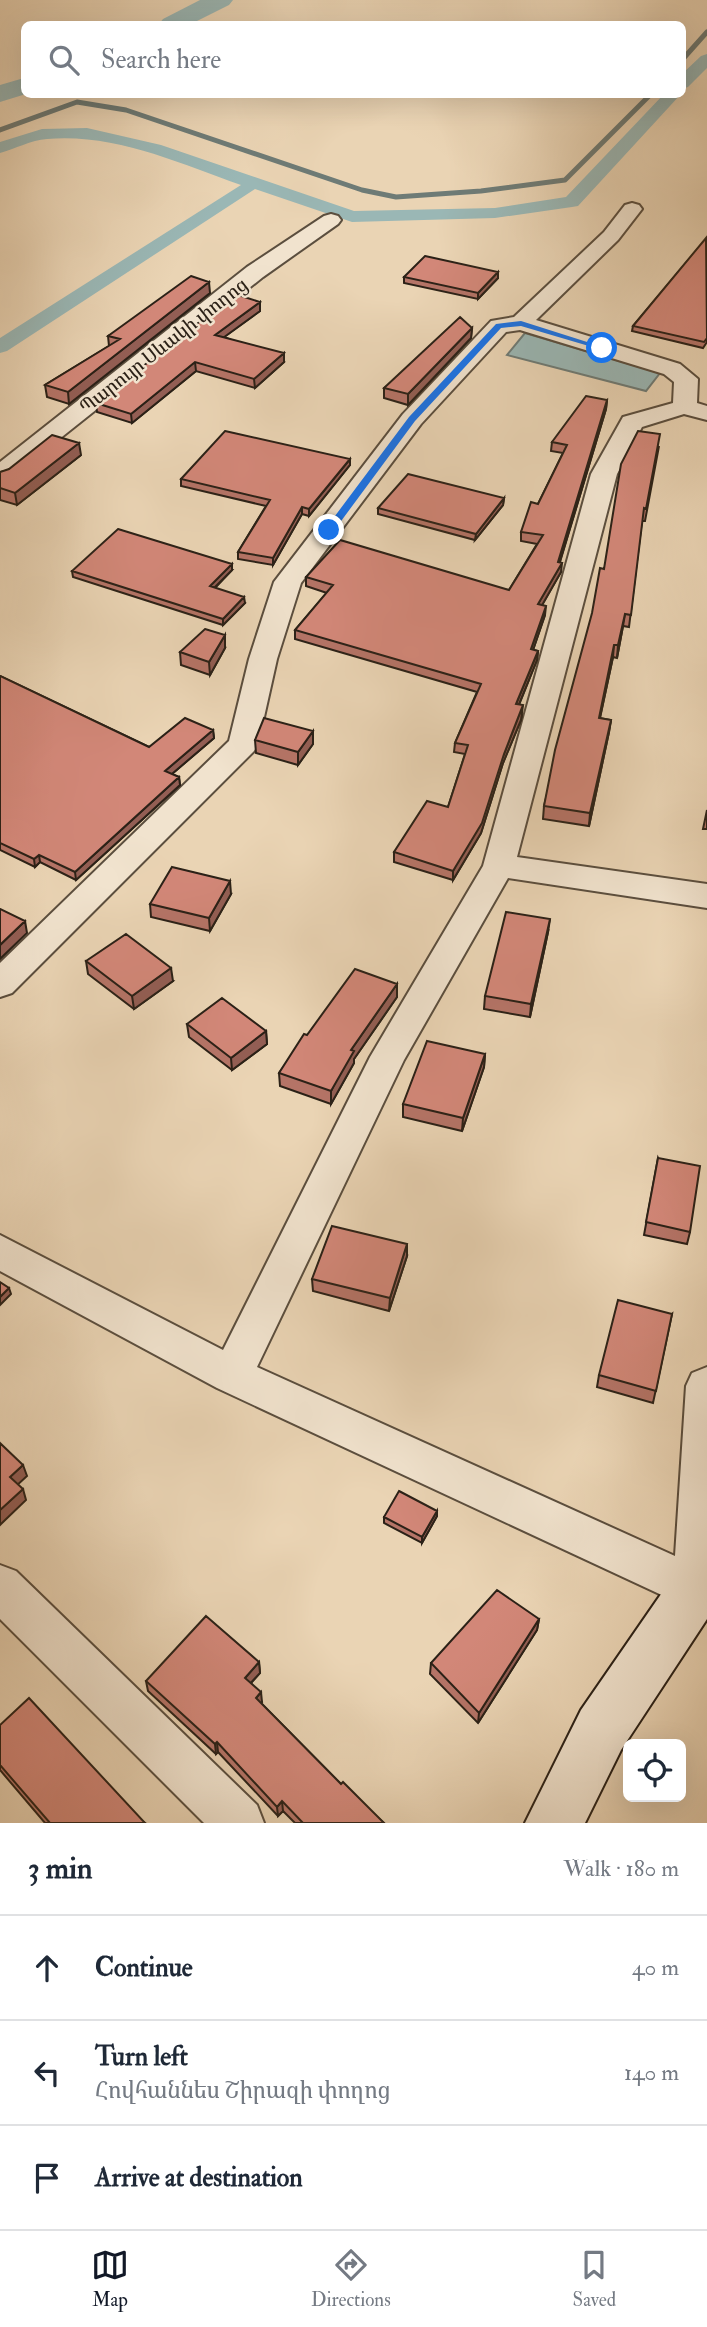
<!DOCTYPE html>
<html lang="en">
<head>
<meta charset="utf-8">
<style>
	:root { --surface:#fff; --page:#f2f2f3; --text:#1f2937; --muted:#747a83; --line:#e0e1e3; --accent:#111827 }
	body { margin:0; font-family:"IM FELL Double Pica","Noto Serif Armenian",serif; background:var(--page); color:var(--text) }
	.controls { position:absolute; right:21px; bottom:21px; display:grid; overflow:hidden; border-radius:10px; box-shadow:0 7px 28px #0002 }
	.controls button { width:63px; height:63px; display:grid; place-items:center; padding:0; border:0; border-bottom:2px solid var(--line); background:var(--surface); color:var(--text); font:35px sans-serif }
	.stop { position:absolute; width:21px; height:21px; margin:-16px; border:5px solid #1a73e8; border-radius:50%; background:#fff }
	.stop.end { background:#1a73e8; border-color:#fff; box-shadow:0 2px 7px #0008 }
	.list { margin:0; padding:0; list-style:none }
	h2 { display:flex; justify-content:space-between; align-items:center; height:91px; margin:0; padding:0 28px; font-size:30px }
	h2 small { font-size:23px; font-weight:400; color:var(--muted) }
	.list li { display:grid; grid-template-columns:46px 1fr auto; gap:21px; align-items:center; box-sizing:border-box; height:105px; padding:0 28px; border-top:2px solid var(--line) }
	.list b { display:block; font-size:26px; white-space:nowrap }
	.list p { margin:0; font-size:23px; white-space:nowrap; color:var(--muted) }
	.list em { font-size:23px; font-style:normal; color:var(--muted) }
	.icon { flex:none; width:38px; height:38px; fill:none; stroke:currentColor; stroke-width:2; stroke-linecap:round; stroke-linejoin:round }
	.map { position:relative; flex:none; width:707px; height:1823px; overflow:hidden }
	.search { position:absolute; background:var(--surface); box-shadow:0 7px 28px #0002; left:21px; right:21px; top:21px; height:77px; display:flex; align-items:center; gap:18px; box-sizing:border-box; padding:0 24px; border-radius:10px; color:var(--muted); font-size:26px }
	.sheet { height:406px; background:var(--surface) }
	nav { display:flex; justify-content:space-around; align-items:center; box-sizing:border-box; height:98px; border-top:2px solid var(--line); background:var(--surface); font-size:19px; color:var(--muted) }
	nav a { display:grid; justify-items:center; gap:4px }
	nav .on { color:var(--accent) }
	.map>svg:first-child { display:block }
	.water { fill:#9ab7b5; stroke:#6e7b76; stroke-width:2 }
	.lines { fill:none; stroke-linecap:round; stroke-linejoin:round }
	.stream { stroke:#6e7b76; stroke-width:5 }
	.canal { fill:#9ab7b5; fill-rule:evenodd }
	.river { fill:#9ab7b5; fill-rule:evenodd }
	.street-casing { stroke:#5b4e3e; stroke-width:4 }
	.secondary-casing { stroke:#2b2117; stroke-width:4 }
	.street { fill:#f1e3ce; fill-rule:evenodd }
	.secondary { fill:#f1e3ce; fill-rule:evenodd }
	.wall { fill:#b57467; stroke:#2b2117; stroke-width:2 }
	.shaded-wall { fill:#935e54; stroke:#2b2117; stroke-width:2 }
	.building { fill:#d28778; stroke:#2b2117; stroke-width:2 }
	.route { fill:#1a73e8 }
	.labels { text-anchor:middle; stroke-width:5; stroke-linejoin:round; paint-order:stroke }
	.far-street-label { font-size:19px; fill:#2b2117; stroke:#f1e3ce }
</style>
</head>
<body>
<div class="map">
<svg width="707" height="1823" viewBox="0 0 707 1823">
	<rect width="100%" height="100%" fill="#ead4b4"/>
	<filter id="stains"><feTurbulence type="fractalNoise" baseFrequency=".00286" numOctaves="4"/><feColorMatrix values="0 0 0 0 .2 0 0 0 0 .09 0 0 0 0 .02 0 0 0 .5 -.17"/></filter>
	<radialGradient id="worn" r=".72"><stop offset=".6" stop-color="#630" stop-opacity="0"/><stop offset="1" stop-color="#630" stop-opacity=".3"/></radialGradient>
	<path class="water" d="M525 333 660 373 646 391 507 355Z"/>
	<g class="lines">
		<path class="stream" d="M682 60 707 32
			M0 130 77 102 126 110 362 190 396 197 481 191 565 180 651 94"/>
		<path class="canal" d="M707 54V68L688 87 682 89V74L701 56Z
			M664 94H681L578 206 572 207 495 218 352 222 255 189 7 351 0 353V338L241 185C179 163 114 133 47 139 31 140 15 149 0 153V142L42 129 87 128 161 145 354 211 495 208 566 197Z"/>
		<path class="river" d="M200 0H233L229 5 191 24H159L163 19Z
			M24 78 26 94 0 102V85Z"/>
		<g class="street-casing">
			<path id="street" d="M632 203 639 205 642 209 618 240 536 320 680 364 698 379 697 403 707 406V420L684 414 642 427 617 474 517 857 707 884V908L508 878 404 1060 257 1367 675 1556 686 1386 692 1373 707 1367V1607L696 1611 217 1388 0 1271V1235L223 1350 370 1057 483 866 591 474 623 417 673 403 674 382 664 374 520 330 506 332 421 424 301 583 277 659 258 744 254 751 12 993 0 997V963L229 741 249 659 274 582 403 414 491 321 514 317 604 232 625 205Z
				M331 214 338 216 341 220 338 224 263 277 9 479 0 482V462L247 267 324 216Z
				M0 1565 16 1571 257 1805 264 1823H204L0 1619Z"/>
		</g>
		<g class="secondary-casing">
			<path id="secondary" d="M707 1562V1619L621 1750 585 1823H525L581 1710 677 1571Z"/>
		</g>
		<use href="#street" class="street"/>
		<use href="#secondary" class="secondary"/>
	</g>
	<path class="wall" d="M707 238V342L703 348 632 331 633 326Z
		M498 272V278L478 299 404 283V277Z
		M210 293 69 404 47 397 45 385 109 346 108 336Z
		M260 302V311L224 337 284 362 255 388 196 371 132 423 97 412 96 403Z
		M472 328 471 338 408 405 384 398V388Z
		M607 400 606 409 560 562 561 572 542 605 545 615 533 650 538 651 537 660 519 705 522 715 521 720 503 763 481 833 453 880 394 862V852L448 807 465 754 454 752 455 743 477 692 295 639V630L327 593 306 586V577L509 590 537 544 521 541V532L538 504 563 453 551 451 552 442Z
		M659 446 645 521H642L629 627 623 626 617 658 613 657 600 718 611 720 609 732 589 826 543 819 544 806 604 569Z
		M81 455 17 505 0 500V472Z
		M350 459V465L309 516 302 514 273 565 238 559V552L266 506 181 486V479Z
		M504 498 503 505 475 540 378 514V508Z
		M232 570 215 588 245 603 223 625 73 577 72 571Z
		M225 648 210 675 181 665 180 652Z
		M0 676 149 747 213 730 214 738 172 774 179 777 180 785 76 880 40 862 35 867 0 850Z
		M313 731V744L298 765 256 753 255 740Z
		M707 810V829H703Z
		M231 894 210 931 151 917 150 904Z
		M548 932 530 1017 484 1009 485 996Z
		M86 961 173 981 134 1009 88 974Z
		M397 984V997L354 1059V1063L331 1104 280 1086 279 1073 307 1035Z
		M187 1024 266 1031 267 1044 232 1070 189 1037Z
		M485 1054 484 1067 462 1131 403 1117V1104Z
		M658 1158 690 1232 687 1244 644 1235Z
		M407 1256 389 1311 313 1291 312 1279Z
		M672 1314 653 1403 597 1387 599 1375Z
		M437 1511V1516L422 1543 384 1523V1517Z
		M539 1619 537 1630 478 1723 430 1674 431 1663Z
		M259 1662 260 1673 251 1683 262 1702 261 1703 341 1784 384 1823H295L283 1811 278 1816 218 1752 216 1754 148 1691 146 1681Z
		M0 1725 145 1823H45L0 1770Z"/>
	<path class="shaded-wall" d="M498 272V278L478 299V293Z
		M209 282 210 293 69 404 68 392Z
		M260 302V311L216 343 215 335Z
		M472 328 471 338 408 405V394Z
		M284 353V362L255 388 254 379Z
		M195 362 196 371 132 423 131 414Z
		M607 400 606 409 557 571 558 562Z
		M79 443 81 455 17 505 15 493Z
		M350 459V465L309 516V509Z
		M504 498 503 505 475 540 476 534Z
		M302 507V514L273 565V558Z
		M562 563 561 572 537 614 538 604Z
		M232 564V570L210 592V586Z
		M244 597 245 603 223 625V619Z
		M546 606 545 615 530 659 531 649Z
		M625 614 623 626 617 658 618 645Z
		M225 635V648L210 675 209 662Z
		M614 645 613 657 597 731 599 718Z
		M538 651 537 660 515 714 516 704Z
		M523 705 521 720 503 763 481 833 453 880V871L504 754Z
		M611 720 609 732 589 826 590 813Z
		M213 730 214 738 166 779 165 771Z
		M313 731V744L298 765V752Z
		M179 777 180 785 76 880 75 872Z
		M39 855 40 862 35 867 34 859Z
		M230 881 231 894 210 931 209 918Z
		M550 919 548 932 530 1017 531 1004Z
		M25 921 27 933 0 959V945Z
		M171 968 173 981 134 1009 132 996Z
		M397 984V997L354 1059V1063L331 1104V1091L351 1050Z
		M266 1031 267 1044 232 1070 231 1058Z
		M485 1054 484 1067 462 1131 463 1118Z
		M407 1244V1256L389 1311 390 1298Z
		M9 1288 11 1294 0 1305V1297Z
		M23 1465 27 1476 14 1488 10 1477Z
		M23 1489 26 1500 0 1525V1510Z
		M437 1511V1516L422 1543V1537Z
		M539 1619 537 1630 478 1723 479 1713Z
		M259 1662 260 1673 246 1688 245 1678Z
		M261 1692 262 1702 257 1708 256 1698Z
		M217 1742 218 1752 216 1754 215 1744Z
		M282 1801 283 1811 278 1816 277 1807Z"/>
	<path class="building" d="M706 238 707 338 704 342 633 326Z
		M425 256 498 272 478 293 404 277Z
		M191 276 209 282 68 392 45 385 120 339 108 336Z
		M235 294 260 302 215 335 284 353 254 379 195 362 131 414 96 403Z
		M460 317 472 328 408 394 384 388Z
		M586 396 607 400 558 562 562 563 538 604 546 606 531 649 538 651 516 704 523 705 521 710 504 754 482 823 453 871 394 852 427 801 448 807 468 745 455 743 481 684 295 630 333 585 306 577 340 540 509 590 543 535 521 532 531 502 538 504 567 445 552 442Z
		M225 431 350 459 309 509 302 507 273 558 238 552 270 500 181 479Z
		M638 431 660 434 646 509 644 508 631 615 625 614 618 645H614L599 718 611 720 590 813 544 806 555 750 592 613 600 568 604 569 621 464Z
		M52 435 79 443 15 493 0 488V472L9 469Z
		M408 474 504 498 476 534 378 508Z
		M118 529 232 564 210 586 244 597 223 619 72 571Z
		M205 629 225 635 209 662 180 652Z
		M0 676 149 747 185 718 213 730 165 771 179 777 75 872 39 855 34 859 0 843Z
		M264 718 313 731 298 752 255 740Z
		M172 867 230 881 209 918 150 904Z
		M0 909 25 921 0 945Z
		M506 912 550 919 531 1004 485 996Z
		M126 934 171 968 132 996 86 961Z
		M355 969 397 984 351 1050 354 1051 331 1091 279 1073 304 1034 307 1035Z
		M222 998 266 1031 231 1058 187 1024Z
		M427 1041 485 1054 463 1118 403 1104Z
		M658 1158 700 1166 690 1232 646 1222Z
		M332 1226 407 1244 390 1298 312 1279Z
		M0 1282 9 1288 0 1297Z
		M618 1300 672 1314 656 1391 599 1375Z
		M0 1443 23 1465 10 1477 23 1489 0 1510Z
		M399 1491 437 1511 422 1537 384 1517Z
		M497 1590 539 1619 479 1713 431 1663Z
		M206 1616 259 1662 245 1678 261 1692 256 1698 341 1784 343 1782 384 1823H303L282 1801 277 1807 217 1742 215 1744 146 1681Z
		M29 1698 145 1823H50L0 1765V1725Z"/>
	<path class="route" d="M521 321 606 348 599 349 521 326 501 328 415 421 333 532H326V528L409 417 496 324Z"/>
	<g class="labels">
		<g class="far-street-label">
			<text transform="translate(163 345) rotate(-38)" y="7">Պարույր Սևակի փողոց</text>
		</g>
	</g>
	<rect width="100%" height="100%" filter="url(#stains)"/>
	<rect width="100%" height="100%" fill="url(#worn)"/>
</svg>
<div class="controls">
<button><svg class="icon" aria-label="locate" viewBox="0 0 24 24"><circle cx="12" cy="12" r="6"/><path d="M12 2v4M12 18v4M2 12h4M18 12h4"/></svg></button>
</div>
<div class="stop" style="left:602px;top:348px"></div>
<div class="stop end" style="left:329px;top:530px"></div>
<div class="search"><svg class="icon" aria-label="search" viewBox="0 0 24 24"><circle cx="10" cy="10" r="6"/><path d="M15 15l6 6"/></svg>Search here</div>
</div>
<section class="sheet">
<h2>3 min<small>Walk · 180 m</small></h2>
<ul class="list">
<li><svg class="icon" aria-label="ahead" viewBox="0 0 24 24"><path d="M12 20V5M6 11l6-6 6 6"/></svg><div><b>Continue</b></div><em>40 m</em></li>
<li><svg class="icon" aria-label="left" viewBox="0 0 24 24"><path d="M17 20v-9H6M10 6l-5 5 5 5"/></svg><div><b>Turn left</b><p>Հովհաննես Շիրազի փողոց</p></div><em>140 m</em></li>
<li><svg class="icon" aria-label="arrive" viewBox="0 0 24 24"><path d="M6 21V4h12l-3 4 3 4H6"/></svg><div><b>Arrive at destination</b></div></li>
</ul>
</section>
<nav>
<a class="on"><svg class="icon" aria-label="map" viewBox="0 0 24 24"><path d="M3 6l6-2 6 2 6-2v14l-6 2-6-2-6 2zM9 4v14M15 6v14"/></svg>Map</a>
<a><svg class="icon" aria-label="directions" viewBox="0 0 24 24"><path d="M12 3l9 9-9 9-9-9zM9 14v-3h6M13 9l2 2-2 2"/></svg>Directions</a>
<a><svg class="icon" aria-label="saved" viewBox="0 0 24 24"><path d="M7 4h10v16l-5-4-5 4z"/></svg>Saved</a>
</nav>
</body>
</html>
